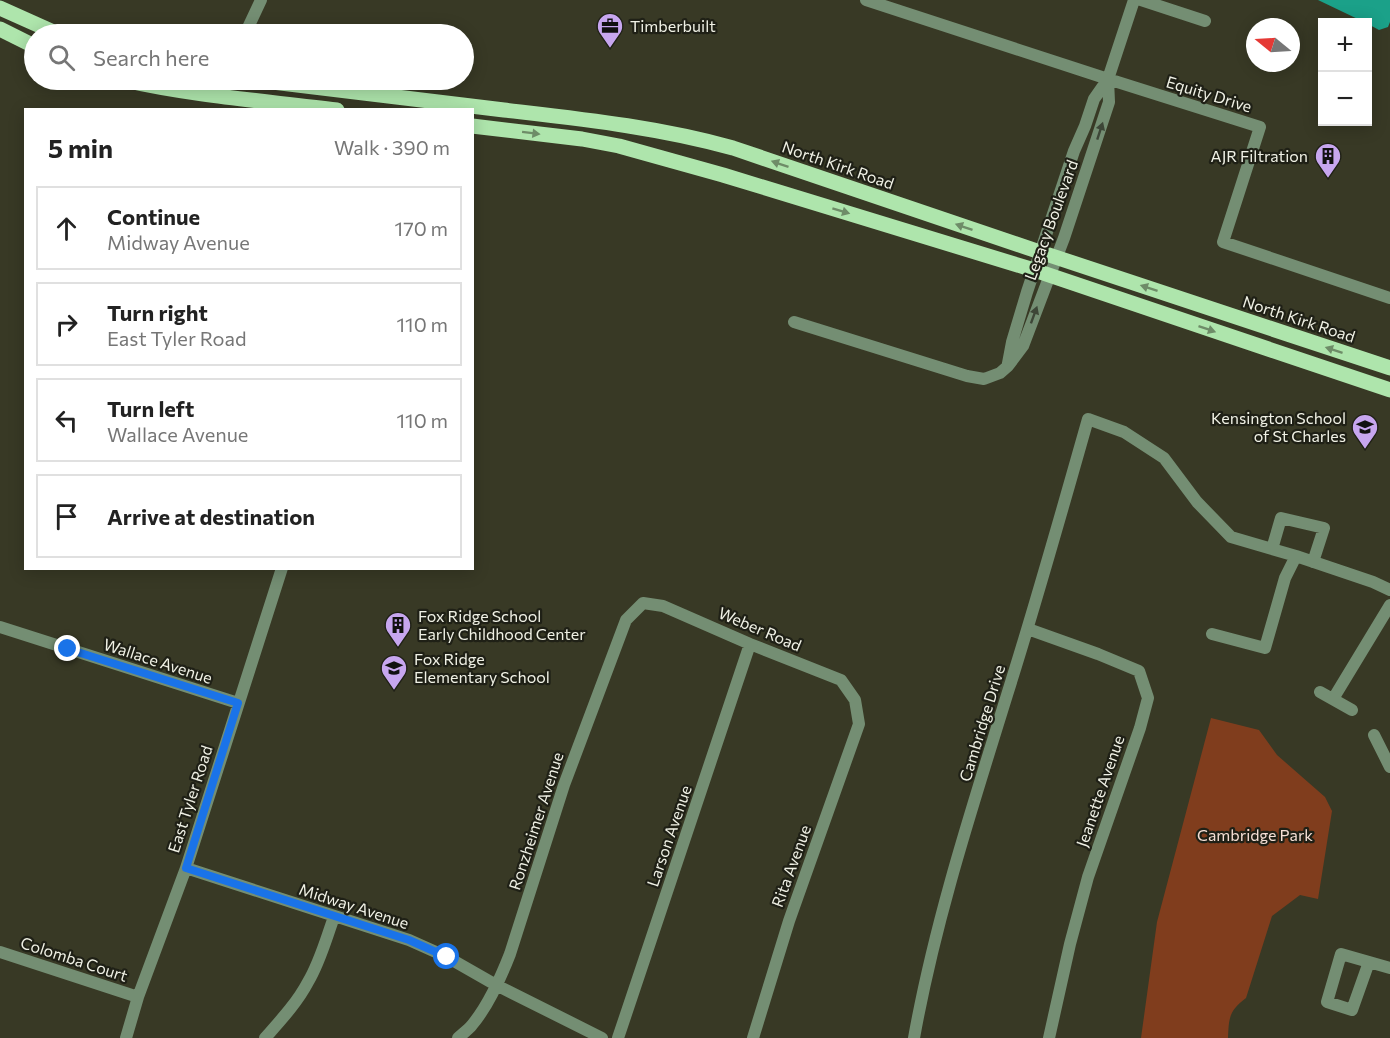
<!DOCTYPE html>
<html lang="en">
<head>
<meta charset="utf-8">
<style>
	:root { --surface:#fff; --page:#f6f6f6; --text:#222; --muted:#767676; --line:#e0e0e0 }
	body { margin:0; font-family:Commissioner,sans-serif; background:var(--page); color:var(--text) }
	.controls { position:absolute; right:18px; top:18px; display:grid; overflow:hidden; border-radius:0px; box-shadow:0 3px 15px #0003 }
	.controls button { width:54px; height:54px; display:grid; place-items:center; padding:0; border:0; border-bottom:2px solid var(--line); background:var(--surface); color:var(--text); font:30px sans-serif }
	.compass { position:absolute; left:1246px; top:18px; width:54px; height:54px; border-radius:50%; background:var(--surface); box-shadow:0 3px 15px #0003; rotate:288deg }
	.stop { position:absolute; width:18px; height:18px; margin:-14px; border:4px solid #1a73e8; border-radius:50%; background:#fff }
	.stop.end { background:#1a73e8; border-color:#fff; box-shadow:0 2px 6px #0008 }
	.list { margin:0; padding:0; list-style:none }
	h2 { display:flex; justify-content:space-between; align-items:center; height:78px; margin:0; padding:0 24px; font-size:26px }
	h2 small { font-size:20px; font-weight:400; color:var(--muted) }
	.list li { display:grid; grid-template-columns:39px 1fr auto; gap:18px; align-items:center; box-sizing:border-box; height:84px; margin:0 12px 12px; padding:0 12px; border:2px solid var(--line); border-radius:0px }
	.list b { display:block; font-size:22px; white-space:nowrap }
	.list p { margin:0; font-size:20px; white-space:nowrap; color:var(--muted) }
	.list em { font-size:20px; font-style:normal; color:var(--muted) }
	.icon { flex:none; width:33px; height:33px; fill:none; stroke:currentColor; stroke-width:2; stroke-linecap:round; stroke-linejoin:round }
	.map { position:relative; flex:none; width:1390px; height:1038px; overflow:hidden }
	.search { position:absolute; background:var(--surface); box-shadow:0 3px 15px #0003; left:24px; top:24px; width:450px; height:66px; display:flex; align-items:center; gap:15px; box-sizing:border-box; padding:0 21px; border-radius:33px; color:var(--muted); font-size:22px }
	.panel { position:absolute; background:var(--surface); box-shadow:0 3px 15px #0003; left:24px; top:108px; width:450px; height:462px; border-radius:0px }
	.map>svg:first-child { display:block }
	.green { fill:#803d1d }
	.water { fill:#1ba189 }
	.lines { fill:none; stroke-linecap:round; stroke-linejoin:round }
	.minor { stroke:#748e73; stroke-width:12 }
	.major { stroke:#aee5ac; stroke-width:15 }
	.oneway { fill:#3d4637 }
	.oneway2 { fill:#6e8c68 }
	.route { stroke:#1a73e8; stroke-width:8 }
	.labels { text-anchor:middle; stroke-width:4.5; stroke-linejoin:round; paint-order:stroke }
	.poi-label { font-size:16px; fill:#f0f1e5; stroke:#1f2016; text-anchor:start }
	.street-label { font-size:16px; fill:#f0f1e5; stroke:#1f2016 }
	.park-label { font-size:16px; fill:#f6dfd5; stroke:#1f2016 }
</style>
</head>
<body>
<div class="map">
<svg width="1390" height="1038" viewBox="0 0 1390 1038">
	<rect width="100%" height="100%" fill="#383925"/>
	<path class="green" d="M1211 718 1259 730 1277 755 1325 797 1332 811 1318 899 1300 895 1272 916 1246 998C1229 1011 1229 1017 1228 1038H1141L1157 922Z"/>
	<path class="water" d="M1318 0H1390V22L1388 27 1379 30 1368 24V22H1364Z"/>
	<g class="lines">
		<path class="minor" d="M866 0 1108 79 1260 127 1223 242 1390 298
			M1141 0 1205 21
			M245 34 261 0
			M224 96 226 80
			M794 322 967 376 984 379 1000 373 1008 366 1023 346 1064 238 1109 102 1108 79
			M1008 363 1012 342 1027 292 1074 151 1085 126 1094 99 1108 79 1134 0
			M1272 549 1281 518 1324 528 1313 562
			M0 627 238 703
			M1028 629 1098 654 1139 671 1148 698 1140 728 1088 877 1070 944 1049 1038
			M1212 634 1265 648 1285 578 1296 556
			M1320 692 1352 710
			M1333 699 1390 605
			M1374 735 1390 767
			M186 868 409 940 447 957 496 985 602 1038
			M0 952 138 997
			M1369 962 1352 1010 1327 1002 1341 954 1390 968
			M126 1038 138 997 186 868 282 568
			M265 1038C280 1021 297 1003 308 982 320 962 326 939 334 917
			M458 1038C462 1034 468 1030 472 1025 488 1006 501 977 510 954L564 785 626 620 643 603 663 606 750 644 841 680 855 700 859 724 789 921 753 1038
			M618 1038 750 644
			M914 1038C935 921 972 808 1007 695 1036 603 1062 511 1088 419L1124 432 1164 458 1197 502 1231 537 1296 556 1373 582 1390 590"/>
		<path class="major" d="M0 8 58 34
			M0 29 34 46
			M124 80C194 96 266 101 337 110
			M256 80C339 90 422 100 504 110 581 119 658 127 733 148L1040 252 1390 368
			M472 126 582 139 619 146 723 175 1034 270 1390 390"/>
	</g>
	<defs><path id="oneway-solid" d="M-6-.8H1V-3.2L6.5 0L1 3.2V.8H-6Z" transform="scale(1.5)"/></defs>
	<g class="oneway">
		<use href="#oneway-solid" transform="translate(1100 131) rotate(-72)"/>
		<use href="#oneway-solid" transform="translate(1034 315) rotate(-70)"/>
	</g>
	<g class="oneway2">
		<use href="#oneway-solid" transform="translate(531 133) rotate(7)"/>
		<use href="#oneway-solid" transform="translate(780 164) rotate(-161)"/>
		<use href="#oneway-solid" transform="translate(841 211) rotate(17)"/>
		<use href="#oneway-solid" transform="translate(964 227) rotate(-161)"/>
		<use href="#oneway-solid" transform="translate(1149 288) rotate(-162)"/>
		<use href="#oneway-solid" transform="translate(1207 329) rotate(19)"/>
		<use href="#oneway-solid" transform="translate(1334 350) rotate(-162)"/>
	</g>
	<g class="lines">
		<path class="route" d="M68 649 238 703 186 868 409 940 447 957"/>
	</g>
	<defs>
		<g id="office-pin" transform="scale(1.35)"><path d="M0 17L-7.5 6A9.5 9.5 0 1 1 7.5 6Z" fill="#c7a6ef" stroke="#1f2016"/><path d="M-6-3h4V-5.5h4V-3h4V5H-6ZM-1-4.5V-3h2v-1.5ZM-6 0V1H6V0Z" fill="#111"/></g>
		<g id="building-pin" transform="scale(1.35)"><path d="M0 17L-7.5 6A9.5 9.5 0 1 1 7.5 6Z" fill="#c7a6ef" stroke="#1f2016"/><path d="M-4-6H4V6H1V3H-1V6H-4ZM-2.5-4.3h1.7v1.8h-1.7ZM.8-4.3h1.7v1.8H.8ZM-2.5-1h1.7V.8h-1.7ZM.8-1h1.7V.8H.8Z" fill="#111"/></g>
		<g id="school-pin" transform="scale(1.35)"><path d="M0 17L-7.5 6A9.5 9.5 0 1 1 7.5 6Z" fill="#c7a6ef" stroke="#1f2016"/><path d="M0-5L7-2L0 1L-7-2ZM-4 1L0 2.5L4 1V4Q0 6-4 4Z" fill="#111"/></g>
	</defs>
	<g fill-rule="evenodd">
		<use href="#office-pin" x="610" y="26"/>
		<use href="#building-pin" x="1328" y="156"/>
		<use href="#school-pin" x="1365" y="427"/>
		<use href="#building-pin" x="398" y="625"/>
		<use href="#school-pin" x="394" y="668"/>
	</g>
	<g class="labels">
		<g class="poi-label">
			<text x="630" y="32">Timberbuilt</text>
			<text x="1308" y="162" text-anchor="end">AJR Filtration</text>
			<text x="1346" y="424" text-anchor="end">Kensington School<tspan x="1346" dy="18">of St Charles</tspan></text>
			<text x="418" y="622">Fox Ridge School<tspan x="418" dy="18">Early Childhood Center</tspan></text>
			<text x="414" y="665">Fox Ridge<tspan x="414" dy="18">Elementary School</tspan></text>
		</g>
		<g class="street-label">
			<text transform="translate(1209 94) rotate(17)" y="6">Equity Drive</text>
			<text transform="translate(838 165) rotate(19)" y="6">North Kirk Road</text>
			<text transform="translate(1051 220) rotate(-70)" y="6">Legacy Boulevard</text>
			<text transform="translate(1299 319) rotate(18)" y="6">North Kirk Road</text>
			<text transform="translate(760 629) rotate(23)" y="6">Weber Road</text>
			<text transform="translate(158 661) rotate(18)" y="6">Wallace Avenue</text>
			<text transform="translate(982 723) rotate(-73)" y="6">Cambridge Drive</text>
			<text transform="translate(1100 791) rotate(-71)" y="6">Jeanette Avenue</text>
			<text transform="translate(190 799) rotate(-72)" y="6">East Tyler Road</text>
			<text transform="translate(536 821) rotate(-72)" y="6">Ronzheimer Avenue</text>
			<text transform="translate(669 836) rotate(-71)" y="6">Larson Avenue</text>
			<text transform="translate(791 866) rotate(-70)" y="6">Rita Avenue</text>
			<text transform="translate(354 906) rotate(18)" y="6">Midway Avenue</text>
			<text transform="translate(74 959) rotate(18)" y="6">Colomba Court</text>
		</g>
		<g class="park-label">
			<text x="1255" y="841">Cambridge Park</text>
		</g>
	</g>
</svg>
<div class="controls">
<button>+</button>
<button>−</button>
</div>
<svg class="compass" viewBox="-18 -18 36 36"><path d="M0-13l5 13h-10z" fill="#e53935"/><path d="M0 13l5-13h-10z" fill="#767676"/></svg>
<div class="stop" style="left:447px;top:957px"></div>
<div class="stop end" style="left:68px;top:649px"></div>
<div class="search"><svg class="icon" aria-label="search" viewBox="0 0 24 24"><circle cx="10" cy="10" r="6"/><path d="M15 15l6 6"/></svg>Search here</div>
<section class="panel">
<h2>5 min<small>Walk · 390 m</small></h2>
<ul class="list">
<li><svg class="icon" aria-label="ahead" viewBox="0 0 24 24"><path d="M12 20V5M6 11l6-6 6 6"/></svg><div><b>Continue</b><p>Midway Avenue</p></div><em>170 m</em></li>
<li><svg class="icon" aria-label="right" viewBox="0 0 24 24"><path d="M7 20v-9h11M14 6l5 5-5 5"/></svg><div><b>Turn right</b><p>East Tyler Road</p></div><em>110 m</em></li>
<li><svg class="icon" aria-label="left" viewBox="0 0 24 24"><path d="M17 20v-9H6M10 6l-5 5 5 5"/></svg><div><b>Turn left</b><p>Wallace Avenue</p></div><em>110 m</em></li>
<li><svg class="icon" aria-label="arrive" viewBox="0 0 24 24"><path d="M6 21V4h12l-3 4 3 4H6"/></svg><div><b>Arrive at destination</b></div></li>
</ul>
</section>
</div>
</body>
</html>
